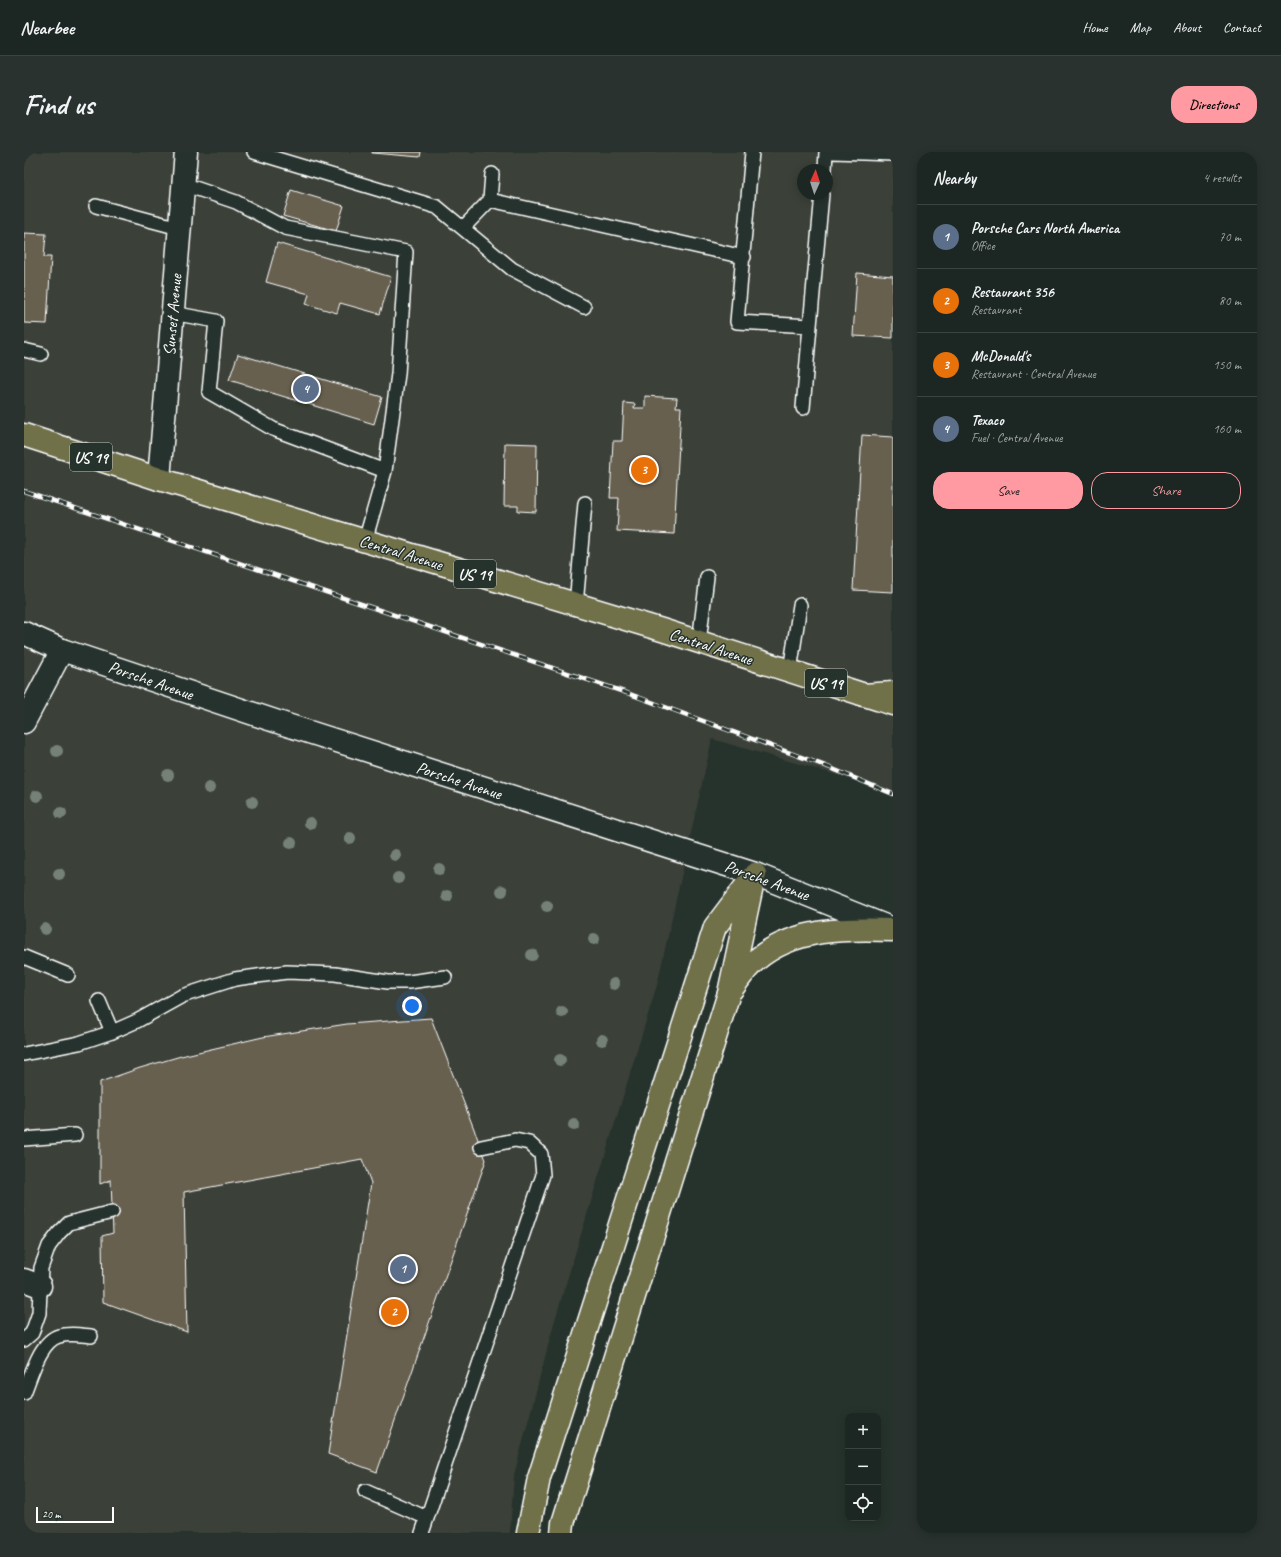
<!DOCTYPE html>
<html lang="en">
<head>
<meta charset="utf-8">
<style>
	:root { --surface:#1c2622; --page:#29322f; --text:#f1f3f6; --muted:#a0a5a5; --line:#3a4340; --accent:#ff9aa2 }
	body { margin:0; font-family:Caveat,sans-serif; background:var(--page); color:var(--text) }
	.controls { position:absolute; right:12px; bottom:12px; display:grid; overflow:hidden; border-radius:8px; box-shadow:0 2px 10px #0003 }
	.controls button { width:36px; height:36px; display:grid; place-items:center; padding:0; border:0; border-bottom:1px solid var(--line); background:var(--surface); color:var(--text); font:20px sans-serif }
	.compass { position:absolute; left:773px; top:12px; width:36px; height:36px; border-radius:50%; background:var(--surface); box-shadow:0 2px 10px #0003; rotate:3deg }
	.scale { position:absolute; left:12px; bottom:10px; width:78px; box-sizing:border-box; padding-left:4px; border:2px solid #fff; border-top:0; font-size:11px; line-height:14px; white-space:nowrap; color:#fff; -webkit-text-stroke:3px #26332d; paint-order:stroke }
	.you { position:absolute; left:388px; top:854px; width:14px; height:14px; margin:-10px; border:3px solid #fff; border-radius:50%; background:#1a73e8; box-shadow:0 0 0 6px #1a73e833 }
	.badge { display:grid; place-items:center; width:26px; height:26px; border-radius:50%; background:var(--accent); color:#fff; font-size:13px; font-weight:700 }
	.pin { position:absolute; translate:-50% -50%; border:2px solid #fff; box-shadow:0 1px 4px #0006 }
	.list { margin:0; padding:0; list-style:none }
	h2 { display:flex; justify-content:space-between; align-items:center; height:52px; margin:0; padding:0 16px; font-size:17px }
	h2 small { font-size:13px; font-weight:400; color:var(--muted) }
	.list li { display:grid; grid-template-columns:26px 1fr auto; gap:12px; align-items:center; box-sizing:border-box; height:64px; padding:0 16px; border-top:1px solid var(--line) }
	.list b { display:block; font-size:15px; white-space:nowrap }
	.list p { margin:0; font-size:13px; white-space:nowrap; color:var(--muted) }
	.list em { font-size:13px; font-style:normal; color:var(--muted) }
	.actions { display:flex; gap:8px; padding:12px 16px }
	.actions a { flex:1; padding:9px 0; border:1px solid var(--accent); border-radius:16px; text-align:center; font-size:14px; color:var(--accent) }
	.actions .main { background:var(--accent); color:#111 }
	.icon { flex:none; width:22px; height:22px; fill:none; stroke:currentColor; stroke-width:2; stroke-linecap:round; stroke-linejoin:round }
	.map { position:relative; flex:none; width:869px; height:1381px; overflow:hidden; border-radius:16px }
	header { display:flex; align-items:center; gap:24px; box-sizing:border-box; height:56px; padding:0 20px; background:var(--surface); border-bottom:1px solid var(--line) }
	header strong { font-size:19px }
	nav { display:flex; gap:22px; margin-inline-start:auto; font-size:14px }
	.intro { display:flex; align-items:center; justify-content:space-between; box-sizing:border-box; height:96px; padding:0 24px }
	h1 { margin:0; font-size:28px }
	.button { padding:10px 18px; border-radius:16px; background:var(--accent); color:#111; font-size:14px; font-weight:700 }
	main { display:flex; gap:24px; padding:0 24px }
	aside { flex:1; background:var(--surface); border-radius:16px; box-shadow:0 2px 10px #0003 }
	.map>svg:first-child { display:block }
	.built { fill:#3a4038; fill-rule:evenodd }
	.building { fill:#676050; stroke:#fff }
	.lines { fill:none; stroke-linecap:round; stroke-linejoin:round }
	.service-casing { stroke:#fff; stroke-width:16 }
	.minor-casing { stroke:#fff; stroke-width:25 }
	.tertiary-casing { stroke:#fff; stroke-width:25 }
	.primary-casing { stroke:#fff; stroke-width:25 }
	.motorway-casing { stroke:#fff; stroke-width:25 }
	.service { stroke:#26332d; stroke-width:13 }
	.minor { stroke:#26332d; stroke-width:22 }
	.tertiary { stroke:#26332d; stroke-width:22 }
	.primary { stroke:#6f704a; stroke-width:22 }
	.motorway { stroke:#6f704a; stroke-width:22 }
	.rail-casing { stroke:#fff; stroke-width:4.5 }
	.rail { stroke:#26332d; stroke-width:3; stroke-dasharray:9; stroke-linecap:butt }
	.tree { fill:#758177 }
	.labels { text-anchor:middle; stroke-width:3; stroke-linejoin:round; paint-order:stroke }
	.shield { fill:#26332d; stroke:#bec2c0; stroke-width:1 }
	.shield-label { font-size:16px; font-weight:bold; fill:#fff }
	.street-label { font-size:17px; fill:#fff; stroke:#26332d }
</style>
</head>
<body>
<header>
<strong>Nearbee</strong>
<nav><a>Home</a><a>Map</a><a>About</a><a>Contact</a></nav>
</header>
<div class="intro"><h1>Find us</h1><a class="button">Directions</a></div>
<main>
<div class="map">
<svg width="869" height="1381" viewBox="0 0 869 1381">
	<rect width="100%" height="100%" fill="#26332d"/>
	<filter id="ink" filterUnits="userSpaceOnUse"><feTurbulence type="fractalNoise" baseFrequency=".025" numOctaves="2"/><feDisplacementMap in="SourceGraphic" scale="8" xChannelSelector="R" yChannelSelector="G"/><feConvolveMatrix kernelMatrix="1 2 1 2 8 2 1 2 1" color-interpolation-filters="sRGB"/></filter>
	<g filter="url(#ink)">
		<path class="built" d="M0 0H869V639L688 587 633 833 530 1171 490 1323 486 1381H0ZM779 18H803V42H779Z"/>
		<path class="building" d="M348 0H397L396 5 348 1Z
			M267 38 320 54 312 79 259 64Z
			M0 81 22 82 20 105H27L23 172 0 171Z
			M253 91 367 125 356 162 316 151 313 161 282 152 285 142 242 130Z
			M833 121 869 124V186L829 184Z
			M214 202 358 245 350 272 205 228Z
			M621 244 653 246 652 255H657L650 382 593 379 595 346H586L589 289H598L600 251 611 252 610 256H621Z
			M838 283 869 285V440L829 438Z
			M481 291 513 292 512 360 494 359V354H480Z
			M407 866 462 1008 353 1320 304 1302 347 1031 338 1007 160 1040 163 1180 79 1150 78 1084 89 1081 87 1028 76 1032V930L116 916 157 904 239 885 323 872Z"/>
		<g class="lines">
			<g class="service-casing">
				<path id="service" d="M230 0 413 55 488 117 560 155
					M728 0 713 170 786 174 798 42
					M809 0 869 2
					M801 18 802 0
					M159 32 212 50 261 76 382 100 374 222 361 319
					M466 48 720 105
					M72 54 155 76
					M439 76 466 48 468 22
					M148 161 192 169 185 240 249 277 361 319 341 389
					M0 198 17 202
					M779 256 786 174
					M552 453 561 351
					M675 490 683 425
					M766 519 776 453
					M0 805 44 823
					M75 849 88 880
					M0 902 55 891 88 880 113 869 158 844 211 827 263 820 311 822 364 830H385L421 825
					M0 987 51 983
					M0 1188 8 1181 15 1161 17 1116 25 1094 35 1081 45 1071 88 1060
					M0 1241C7 1224 16 1189 35 1184 46 1181 56 1183 67 1184
					M341 1339 403 1366
					M398 1381 519 1023 517 1002 505 991 491 988 457 995"/>
			</g>
			<g class="minor-casing">
				<path id="minor" d="M135 327 162 0
					M0 570 38 498
					M0 1128 16 1134"/>
			</g>
			<g class="tertiary-casing">
				<path id="tertiary" d="M0 481 38 498 263 573 731 722 869 777"/>
			</g>
			<g class="primary-casing">
				<path id="primary" d="M0 283 135 327 638 478 869 552"/>
			</g>
			<g class="motorway-casing">
				<path id="motorway" d="M839 543 869 541
					M708 837C715 827 722 816 732 808 770 776 822 776 869 778
					M504 1381 515 1326 691 775 731 722
					M538 1381 539 1371 705 841 729 729"/>
			</g>
			<use href="#service" class="service"/>
			<use href="#minor" class="minor"/>
			<use href="#tertiary" class="tertiary"/>
			<use href="#primary" class="primary"/>
			<use href="#motorway" class="motorway"/>
			<g class="rail-casing">
				<path id="rail" d="M0 339 603 541 799 613 869 642"/>
			</g>
			<use href="#rail" class="rail"/>
		</g>
		<g class="tree">
			<circle cx="33" cy="599" r="6"/>
			<circle cx="144" cy="623" r="6"/>
			<circle cx="185" cy="636" r="6"/>
			<circle cx="13" cy="644" r="6"/>
			<circle cx="228" cy="650" r="6"/>
			<circle cx="37" cy="661" r="6"/>
			<circle cx="286" cy="671" r="6"/>
			<circle cx="326" cy="686" r="6"/>
			<circle cx="267" cy="691" r="6"/>
			<circle cx="371" cy="703" r="6"/>
			<circle cx="415" cy="717" r="6"/>
			<circle cx="35" cy="722" r="6"/>
			<circle cx="374" cy="726" r="6"/>
			<circle cx="478" cy="739" r="6"/>
			<circle cx="423" cy="744" r="6"/>
			<circle cx="523" cy="754" r="6"/>
			<circle cx="21" cy="777" r="6"/>
			<circle cx="570" cy="787" r="6"/>
			<circle cx="508" cy="803" r="6"/>
			<circle cx="590" cy="832" r="6"/>
			<circle cx="538" cy="860" r="6"/>
			<circle cx="578" cy="888" r="6"/>
			<circle cx="536" cy="908" r="6"/>
			<circle cx="550" cy="973" r="6"/>
		</g>
	</g>
	<g class="labels">
		<g class="shield">
			<rect x="46" y="291" width="42" height="28" rx="3"/>
			<rect x="430" y="408" width="42" height="28" rx="3"/>
			<rect x="781" y="517" width="42" height="28" rx="3"/>
		</g>
		<g class="shield-label">
			<text x="67" y="311">US 19</text>
			<text x="451" y="428">US 19</text>
			<text x="802" y="537">US 19</text>
		</g>
		<g class="street-label">
			<text transform="translate(148 163) rotate(-85)" y="6">Sunset Avenue</text>
			<text transform="translate(377 400) rotate(17)" y="6">Central Avenue</text>
			<text transform="translate(687 494) rotate(18)" y="6">Central Avenue</text>
			<text transform="translate(127 528) rotate(19)" y="6">Porsche Avenue</text>
			<text transform="translate(435 628) rotate(18)" y="6">Porsche Avenue</text>
			<text transform="translate(743 728) rotate(20)" y="6">Porsche Avenue</text>
		</g>
	</g>
</svg>
<div class="controls">
<button>+</button>
<button>−</button>
<button><svg class="icon" aria-label="locate" viewBox="0 0 24 24"><circle cx="12" cy="12" r="6"/><path d="M12 2v4M12 18v4M2 12h4M18 12h4"/></svg></button>
</div>
<svg class="compass" viewBox="-18 -18 36 36"><path d="M0-13l5 13h-10z" fill="#e53935"/><path d="M0 13l5-13h-10z" fill="#a0a5a5"/></svg>
<div class="scale">20 m</div>
<div class="you"></div>
<div class="pin badge" style="left:379px;top:1117px;background:#5c6f8a">1</div>
<div class="pin badge" style="left:370px;top:1160px;background:#e8710a">2</div>
<div class="pin badge" style="left:620px;top:318px;background:#e8710a">3</div>
<div class="pin badge" style="left:282px;top:237px;background:#5c6f8a">4</div>
</div>
<aside>
<h2>Nearby<small>4 results</small></h2>
<ul class="list">
<li><span class="badge" style="background:#5c6f8a">1</span><div><b>Porsche Cars North America</b><p>Office</p></div><em>70 m</em></li>
<li><span class="badge" style="background:#e8710a">2</span><div><b>Restaurant 356</b><p>Restaurant</p></div><em>80 m</em></li>
<li><span class="badge" style="background:#e8710a">3</span><div><b>McDonald's</b><p>Restaurant · Central Avenue</p></div><em>150 m</em></li>
<li><span class="badge" style="background:#5c6f8a">4</span><div><b>Texaco</b><p>Fuel · Central Avenue</p></div><em>160 m</em></li>
</ul>
<div class="actions"><a class="main">Save</a><a>Share</a></div>
</aside>
</main>
</body>
</html>
